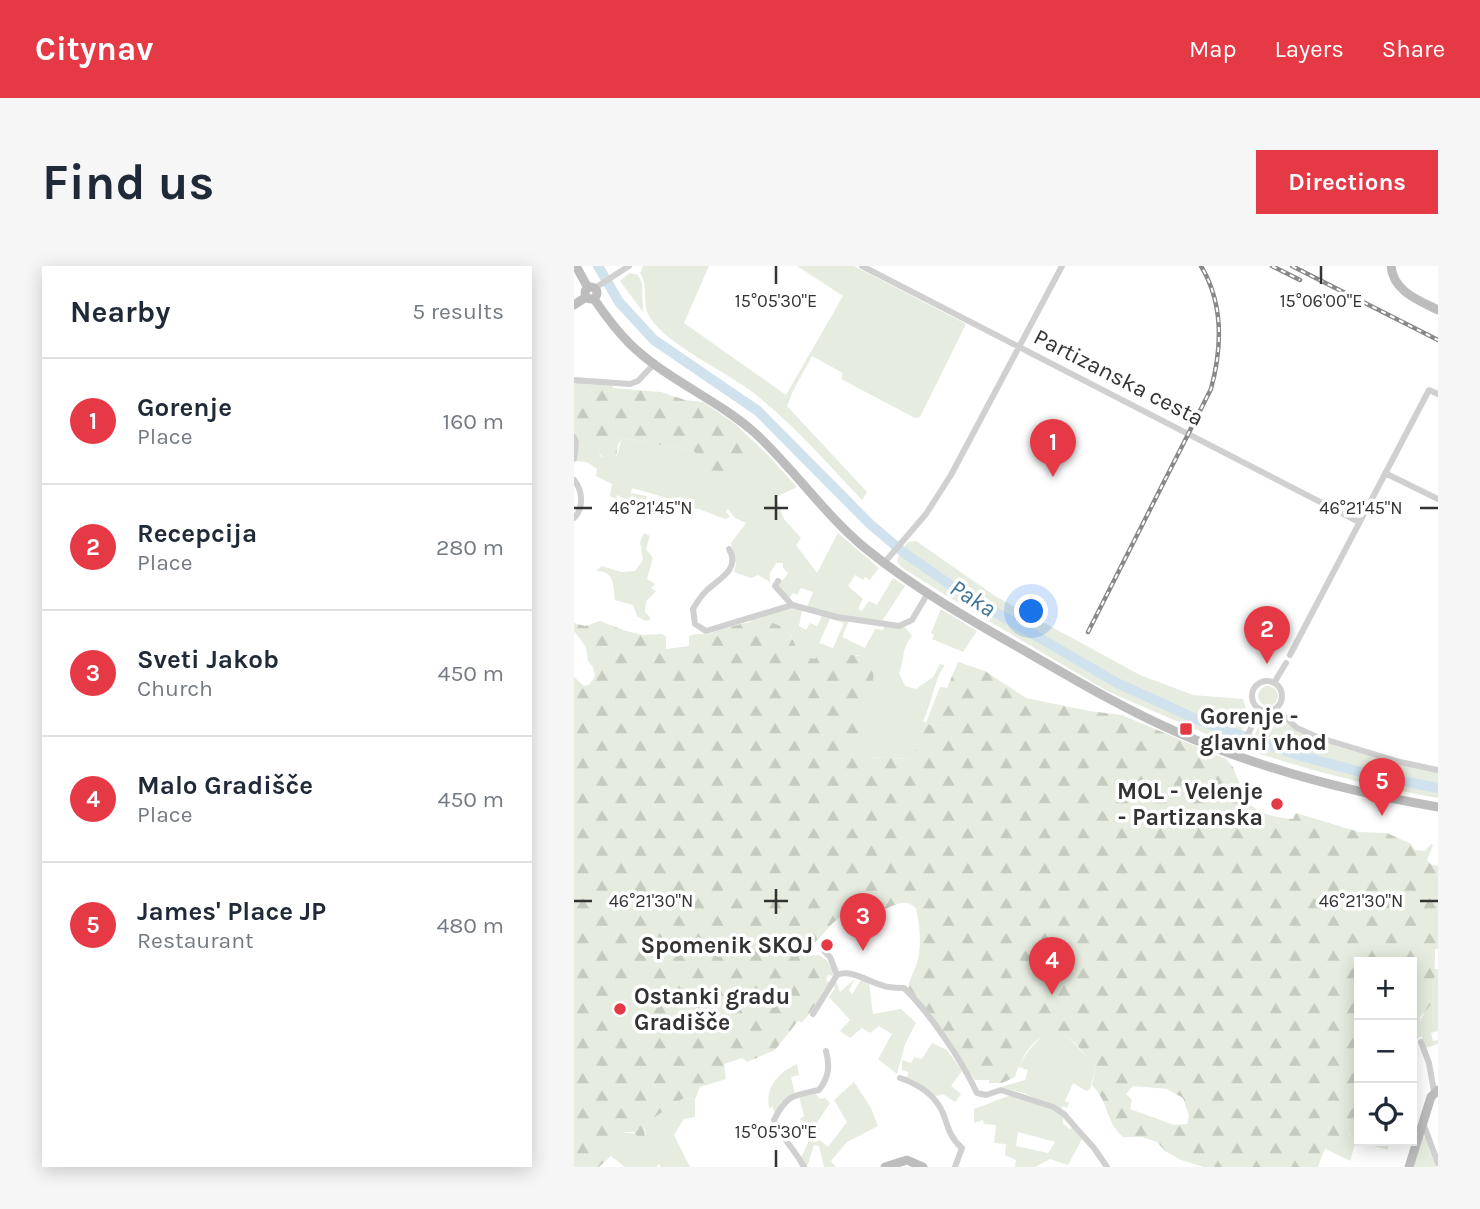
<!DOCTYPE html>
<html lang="en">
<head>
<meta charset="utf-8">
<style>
	:root { --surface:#fff; --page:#f6f6f7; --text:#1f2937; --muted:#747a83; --line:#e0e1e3; --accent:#e63946 }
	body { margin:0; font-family:Karla,sans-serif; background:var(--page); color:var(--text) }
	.controls { position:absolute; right:21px; bottom:21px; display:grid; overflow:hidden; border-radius:0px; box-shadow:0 4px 18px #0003 }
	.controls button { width:63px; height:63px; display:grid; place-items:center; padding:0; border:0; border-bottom:2px solid var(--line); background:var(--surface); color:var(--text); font:35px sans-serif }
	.you { position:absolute; left:458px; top:346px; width:24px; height:24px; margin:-18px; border:5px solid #fff; border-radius:50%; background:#1a73e8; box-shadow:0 0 0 10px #1a73e833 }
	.badge { display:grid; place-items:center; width:46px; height:46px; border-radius:50%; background:var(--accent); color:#fff; font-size:23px; font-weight:700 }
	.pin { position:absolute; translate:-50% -58px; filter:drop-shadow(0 2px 4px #0008) }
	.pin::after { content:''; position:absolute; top:37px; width:24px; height:21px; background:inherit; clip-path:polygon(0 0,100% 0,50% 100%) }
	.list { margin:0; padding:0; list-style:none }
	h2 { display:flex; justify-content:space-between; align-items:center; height:91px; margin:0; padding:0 28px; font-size:30px }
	h2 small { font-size:23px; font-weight:400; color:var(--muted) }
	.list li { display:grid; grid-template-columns:46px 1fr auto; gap:21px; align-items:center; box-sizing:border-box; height:126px; padding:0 28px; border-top:2px solid var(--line) }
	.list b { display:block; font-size:26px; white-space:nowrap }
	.list p { margin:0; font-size:23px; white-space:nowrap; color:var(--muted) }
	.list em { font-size:23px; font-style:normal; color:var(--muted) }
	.icon { flex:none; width:38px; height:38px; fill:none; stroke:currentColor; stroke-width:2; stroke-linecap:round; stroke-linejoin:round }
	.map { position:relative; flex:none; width:864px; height:901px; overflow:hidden; border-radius:0px }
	header { display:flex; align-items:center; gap:42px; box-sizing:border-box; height:98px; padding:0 35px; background:var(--accent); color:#fff }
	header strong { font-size:33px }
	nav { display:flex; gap:38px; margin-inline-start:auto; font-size:24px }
	.intro { display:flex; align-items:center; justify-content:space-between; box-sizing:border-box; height:168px; padding:0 42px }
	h1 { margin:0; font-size:49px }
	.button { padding:18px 32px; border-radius:0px; background:var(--accent); color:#fff; font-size:24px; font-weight:700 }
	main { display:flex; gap:42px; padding:0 42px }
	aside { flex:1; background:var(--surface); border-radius:0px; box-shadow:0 4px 18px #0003 }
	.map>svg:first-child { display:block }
	.green { fill:#e6ecdf; fill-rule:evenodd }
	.forest { fill:url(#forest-firs); fill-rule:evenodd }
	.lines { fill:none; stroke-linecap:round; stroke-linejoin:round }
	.river { stroke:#cfe2ee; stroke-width:10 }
	.street { stroke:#d0d0d0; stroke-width:6 }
	.secondary { stroke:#bdbdbd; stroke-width:9 }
	.rail-casing { stroke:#888; stroke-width:4.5 }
	.rail { stroke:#fff; stroke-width:2; stroke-dasharray:5; stroke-linecap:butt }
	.ticks { fill:none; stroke:#333; stroke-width:2.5 }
	.poi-dot { fill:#e63946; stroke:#fff; stroke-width:2.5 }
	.labels { text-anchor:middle; stroke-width:7; stroke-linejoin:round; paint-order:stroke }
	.street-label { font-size:23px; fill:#333; stroke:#fff }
	.poi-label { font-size:23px; font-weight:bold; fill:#333; stroke:#fff; text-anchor:start }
	.water-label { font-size:24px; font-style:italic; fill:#3f7597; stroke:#fff }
	.ticks-label { font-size:18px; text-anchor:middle; fill:#333; stroke:#fff; stroke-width:7; stroke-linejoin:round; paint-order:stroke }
</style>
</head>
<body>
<header>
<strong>Citynav</strong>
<nav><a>Map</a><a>Layers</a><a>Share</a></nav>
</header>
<div class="intro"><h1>Find us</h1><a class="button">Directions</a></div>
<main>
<aside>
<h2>Nearby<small>5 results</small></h2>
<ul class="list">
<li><span class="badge">1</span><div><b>Gorenje</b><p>Place</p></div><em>160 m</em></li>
<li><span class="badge">2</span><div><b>Recepcija</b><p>Place</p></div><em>280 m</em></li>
<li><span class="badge">3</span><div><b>Sveti Jakob</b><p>Church</p></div><em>450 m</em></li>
<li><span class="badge">4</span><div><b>Malo Gradišče</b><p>Place</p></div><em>450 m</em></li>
<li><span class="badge">5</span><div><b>James' Place JP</b><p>Restaurant</p></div><em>480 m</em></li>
</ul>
</aside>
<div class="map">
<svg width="864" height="901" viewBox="0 0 864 901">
	<defs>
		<pattern id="forest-firs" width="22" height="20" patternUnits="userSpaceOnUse" patternTransform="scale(1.75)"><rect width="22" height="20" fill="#e6ecdf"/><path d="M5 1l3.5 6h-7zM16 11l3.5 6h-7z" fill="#c6cbc0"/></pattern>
	</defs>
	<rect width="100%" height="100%" fill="#fff"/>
	<path class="green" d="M69 0H135L110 57 212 129 269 30 223 0H280L392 58 346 151 341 152 267 113 269 107 238 90 219 125 213 140 293 226 288 234C254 198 220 159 181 128 153 106 95 80 77 53 67 39 75 21 66 7Z
		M56 7 64 9 68 17 69 46 46 15Z
		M1 169 22 178 27 191 42 192 48 172 120 185 132 198 174 186 191 189 192 187 223 221 202 231 210 253 227 272 222 279 243 307 264 267 305 302 296 314 291 311 289 314 281 309 274 320 289 333 284 343 288 345 295 335 303 339 319 312 331 320 308 355 274 352 233 341 239 326 227 322 223 329 219 327 215 333 203 323 206 314H209L214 307 209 302V297H202L196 307V316L184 309 177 312 160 306 162 298 157 277 172 257 161 252 154 243 152 246 156 251 151 253 125 243 106 241 107 236 58 222 57 227 73 230 70 238 53 235 44 229 41 233 36 230 38 218 22 210 23 203 13 196 1 195Z
		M70 267 76 270 72 283 79 292 73 313 81 318 77 322 82 325 72 335 71 346 76 351V354L71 355 63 350 59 339 41 334C39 320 41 304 22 305L28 300 47 306 61 305 69 294 66 276Z
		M342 275 421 330 566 409 619 429 669 433 672 443 677 448 666 468C547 424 431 357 329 283L334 276Z
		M326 287C430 362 544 424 664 472L662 476 655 478 533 425 373 330 327 301 323 295Z
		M215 341 228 344 225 360 232 364 236 357 243 360 249 348 275 355 268 371 291 382 301 363 309 364 311 360 331 361 338 370C326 385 332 391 325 407L331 420 342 423 359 411 366 398 371 399C362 408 357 440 349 455L352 457 366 421 373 422 367 460 353 458 337 493 292 491 286 466 297 427 285 389 239 393 223 383C213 353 196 360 172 355ZM256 353 270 357 259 382 245 377Z
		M367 343 403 365 389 386 358 373 360 369 357 367Z
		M684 430a10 10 0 1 1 20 0a10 10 0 1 1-20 0Z
		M705 452C739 481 818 494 864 506V520L796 507 679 472 688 454Z
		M677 476 771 504 864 525V532C800 521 738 505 677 485L675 482Z
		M860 703H864V765L857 767 859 775 864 774V778L851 782C844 760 843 752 860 735Z
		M281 713 275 724 278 728 287 714 295 717 299 748 327 743 342 757 331 778 323 808 304 793 318 768 305 760 296 767 288 762 276 772 266 765 276 754 255 731 261 722 258 720 262 715 266 726Z
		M481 765 495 772 522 801 516 823 512 825 499 817 491 835 495 837 493 842 489 840 487 844 450 827 427 821 451 814 454 804 444 801C454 786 463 769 481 765Z
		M358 777 373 784 388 805 377 820 387 828 381 836 369 828 359 831 329 811 334 810V806L328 804V794L337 797 340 791 348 793Z
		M223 798 225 809 217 811 221 829 207 836 202 847 200 846 199 841 195 842C191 821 205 806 223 798Z
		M280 816 297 842 304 860 273 876 257 895 262 901H250L245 880 240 879 233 901 227 892 241 861 225 853 230 850 225 830 242 828 246 833 251 832 256 837 244 855 246 863 241 870 254 881 273 856 260 834Z
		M437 829 478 844 489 850V857L495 863 498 862 508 873 494 899 476 893 461 901H441L442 894 431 889 432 878 420 877 422 859 410 858 409 854 400 857V843ZM444 866 481 876 474 887 442 880Z
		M110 832 121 833V851L110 853 100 869 116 901H87L85 898 82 901H51L37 890 43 872 48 866 72 869 70 858Z
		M785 845V875H814V884L782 875 776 895 750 882 760 871 776 869C773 858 777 852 785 845Z
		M846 870 853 871 856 885 864 901H835Z"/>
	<path class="forest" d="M0 115 38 117 39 122 87 126 111 134 129 136 160 157 192 187 191 189 185 191 174 186 154 207 141 212 120 185 48 172 44 179 41 197C29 196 26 189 22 178L0 169Z
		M26 355 52 365 69 369 88 368 92 371V383L115 380V370C123 367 129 369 137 367 168 357 209 341 223 383L239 393 242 392V388L248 386 251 390 262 386C273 390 285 388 297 393 305 411 292 445 287 464 286 471 291 483 292 491L337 493 353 458 366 460 373 422 384 396 411 405 452 432 515 445 548 449 652 493 659 501 666 519 662 522C680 546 690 550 719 553L722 547 785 566 813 567 837 578 841 584 851 585 857 578 859 579 853 594 858 599 864 600V683H861L860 735 846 751 848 770 842 773 838 763V696H785V845C775 854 776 860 775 871 755 867 750 885 744 901H630L607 894 591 885 583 876 568 871H549C531 855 535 836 518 819L522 801C512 792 505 779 495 772 469 754 447 789 441 811L428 817H415V814H401L334 723C335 714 340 706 343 697 348 677 346 662 342 642 338 639 333 635 327 637 320 638 314 643 307 644 294 646 280 642 269 649 254 658 247 675 232 682L230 690 245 689 253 695 260 705 259 710 254 709 252 714 256 717C244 730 241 744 228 756L224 755 201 784 173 796 168 792 150 798 152 813 126 821 121 833 110 832 70 858 71 872H65L60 866H48L43 872 38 889 25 901H0V411L10 420 15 419 21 410 19 401 14 395 12 381 0 365V357L11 360ZM559 820 593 823 609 832 615 850 613 858 600 859 556 843 558 834 552 828Z"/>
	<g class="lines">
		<path class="river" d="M24 0 45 36 80 74 184 145 296 258 329 286 385 325 543 417 629 456 727 490 798 509 864 522"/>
		<path class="street" d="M288 0 785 256
			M21 22 55 0
			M0 114 56 118 64 115 81 97
			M0 171 2 176 0 193
			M811 207 864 233
			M0 214C9 225 10 242 0 252
			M155 283C167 303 145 313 133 324 127 330 123 336 119 343L121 358 132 365 218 339 263 351 325 360 338 354 354 327
			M310 297 352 248 377 209 488 0
			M204 315 201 320 218 339
			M716 389 855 124 864 128
			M678 430a15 15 0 1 1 30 0a15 15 0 1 1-30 0Z
			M700 417 712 397
			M702 443 723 462 743 471 826 496 864 504
			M663 490 686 444
			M251 686 256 691 263 709
			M239 748 263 709C277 703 293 715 307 719 314 722 322 722 330 722 356 747 388 795 403 827L412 829 427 824 479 841 490 848 502 862 520 882 533 901
			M847 776 855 797 860 825
			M326 812C344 818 361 829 369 847 374 861 376 872 388 882L381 901
			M849 857 864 897
			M230 901C221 884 207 871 200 854 213 828 219 830 245 824 255 811 256 800 252 785"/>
		<path class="secondary" d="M2 0 14 22
			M817 0C819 25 844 34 864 44
			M11 27a6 6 0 1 1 12 0a6 6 0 1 1-12 0Z
			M20 33C31 49 43 65 56 78 93 114 143 133 181 167 220 203 250 248 291 282 340 322 396 354 451 385 501 414 552 444 605 467 687 503 776 526 864 541
			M0 39 12 31
			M311 901 333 894 349 901
			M835 901 857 831 864 824"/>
		<g class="rail-casing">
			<path id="rail" d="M698 0 726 14
				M718 0 864 74
				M514 366 637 123C648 82 650 38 627 0"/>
		</g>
		<use href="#rail" class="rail"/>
	</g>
	<path class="ticks" d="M202 0V18M747 0V18M202 229V254M0 242H18M190 242H214M846 242H864M202 623V648M0 635H18M190 635H214M846 635H864M202 884V901"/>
	<g class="poi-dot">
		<rect x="605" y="456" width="14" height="14" rx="3.5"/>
		<circle cx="703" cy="538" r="7"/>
		<circle cx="253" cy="679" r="7"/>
		<circle cx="46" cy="743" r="7"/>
	</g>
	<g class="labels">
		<g class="street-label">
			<text transform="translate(545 111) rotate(27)" y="8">Partizanska cesta</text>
		</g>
		<g class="poi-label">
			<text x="626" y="458">Gorenje -<tspan x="626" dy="26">glavni vhod</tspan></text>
			<text x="689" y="533" text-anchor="end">MOL - Velenje<tspan x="689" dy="26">- Partizanska</tspan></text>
			<text x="239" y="687" text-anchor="end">Spomenik SKOJ</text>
			<text x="60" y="738">Ostanki gradu<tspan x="60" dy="26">Gradišče</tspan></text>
		</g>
		<g class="water-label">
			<text transform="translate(399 332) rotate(32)" y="8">Paka</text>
		</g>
	</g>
	<g class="ticks-label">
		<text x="202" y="41">15°05'30"E</text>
		<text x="747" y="41">15°06'00"E</text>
		<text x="77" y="248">46°21'45"N</text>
		<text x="787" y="248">46°21'45"N</text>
		<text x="77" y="641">46°21'30"N</text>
		<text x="787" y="641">46°21'30"N</text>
		<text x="202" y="872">15°05'30"E</text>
	</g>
</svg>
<div class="controls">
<button>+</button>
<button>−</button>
<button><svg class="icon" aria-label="locate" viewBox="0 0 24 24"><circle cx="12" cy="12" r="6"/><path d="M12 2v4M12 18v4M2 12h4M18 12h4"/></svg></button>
</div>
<div class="you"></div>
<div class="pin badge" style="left:479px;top:211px">1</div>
<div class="pin badge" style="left:693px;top:398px">2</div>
<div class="pin badge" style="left:289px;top:685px">3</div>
<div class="pin badge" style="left:478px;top:729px">4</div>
<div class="pin badge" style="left:808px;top:550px">5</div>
</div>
</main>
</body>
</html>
